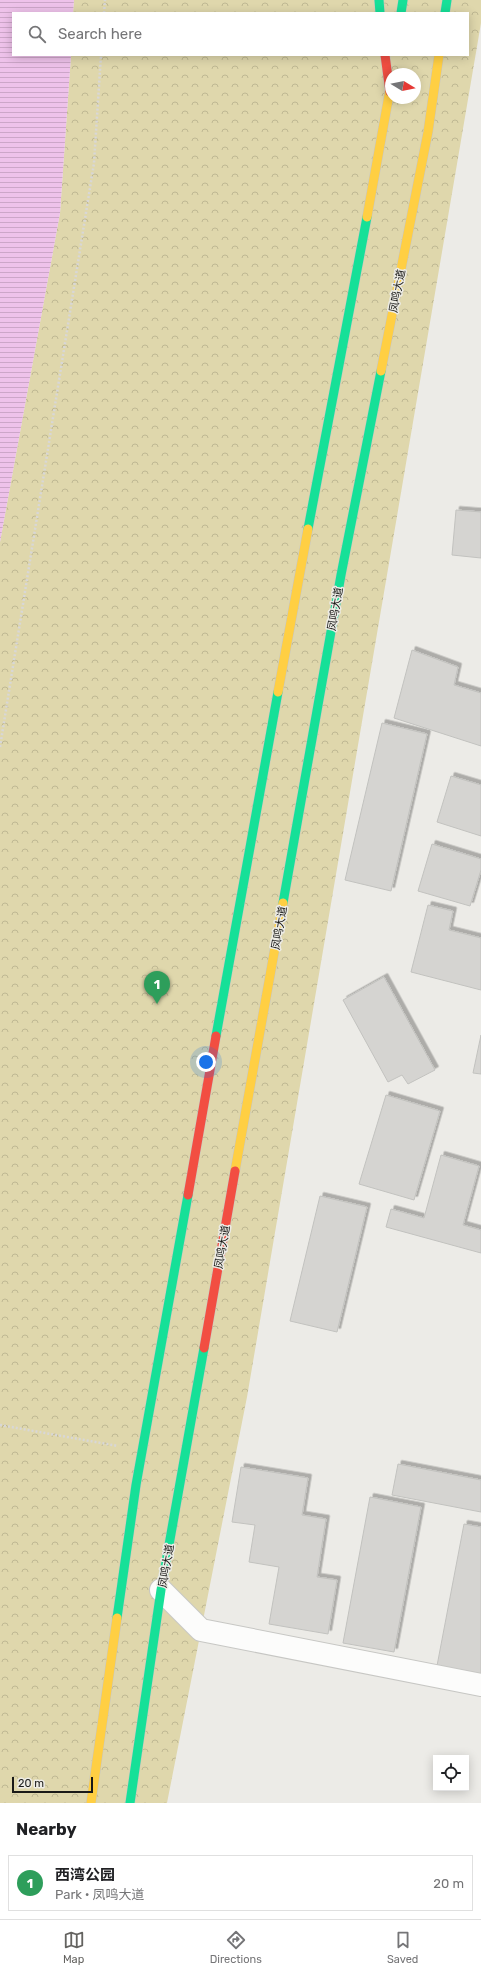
<!DOCTYPE html>
<html lang="en">
<head>
<meta charset="utf-8">
<style>
	:root { --surface:#fff; --page:#f2f2f2; --text:#202124; --muted:#757577; --line:#e0e0e0; --accent:#646360 }
	body { margin:0; font-family:Rubik,"Noto Sans SC",sans-serif; background:var(--page); color:var(--text) }
	.controls { position:absolute; right:12px; bottom:12px; display:grid; overflow:hidden; border-radius:0px; box-shadow:0 2px 10px #0003 }
	.controls button { width:36px; height:36px; display:grid; place-items:center; padding:0; border:0; border-bottom:1px solid var(--line); background:var(--surface); color:var(--text); font:20px sans-serif }
	.compass { position:absolute; left:385px; top:68px; width:36px; height:36px; border-radius:50%; background:var(--surface); box-shadow:0 2px 10px #0003; rotate:100deg }
	.scale { position:absolute; left:12px; bottom:10px; width:81px; box-sizing:border-box; padding-left:4px; border:2px solid #1a1a18; border-top:0; font-size:11px; line-height:14px; white-space:nowrap; color:#1a1a18; -webkit-text-stroke:3px #edece6; paint-order:stroke }
	.you { position:absolute; left:206px; top:1062px; width:14px; height:14px; margin:-10px; border:3px solid #fff; border-radius:50%; background:#1a73e8; box-shadow:0 0 0 6px #1a73e833 }
	.badge { display:grid; place-items:center; width:26px; height:26px; border-radius:50%; background:var(--accent); color:#fff; font-size:13px; font-weight:700 }
	.pin { position:absolute; translate:-50% -33px; filter:drop-shadow(0 1px 2px #0008) }
	.pin::after { content:''; position:absolute; top:21px; width:14px; height:12px; background:inherit; clip-path:polygon(0 0,100% 0,50% 100%) }
	.list { margin:0; padding:0; list-style:none }
	h2 { display:flex; justify-content:space-between; align-items:center; height:52px; margin:0; padding:0 16px; font-size:17px }
	h2 small { font-size:13px; font-weight:400; color:var(--muted) }
	.list li { display:grid; grid-template-columns:26px 1fr auto; gap:12px; align-items:center; box-sizing:border-box; height:56px; margin:0 8px 8px; padding:0 8px; border:1px solid var(--line); border-radius:0px }
	.list b { display:block; font-size:15px; white-space:nowrap }
	.list p { margin:0; font-size:13px; white-space:nowrap; color:var(--muted) }
	.list em { font-size:13px; font-style:normal; color:var(--muted) }
	.icon { flex:none; width:22px; height:22px; fill:none; stroke:currentColor; stroke-width:2; stroke-linecap:round; stroke-linejoin:round }
	.map { position:relative; flex:none; width:481px; height:1803px; overflow:hidden }
	.search { position:absolute; background:var(--surface); box-shadow:0 2px 10px #0003; left:12px; right:12px; top:12px; height:44px; display:flex; align-items:center; gap:10px; box-sizing:border-box; padding:0 14px; border-radius:0px; color:var(--muted); font-size:15px }
	.sheet { height:116px; background:var(--surface) }
	nav { display:flex; justify-content:space-around; align-items:center; box-sizing:border-box; height:56px; border-top:1px solid var(--line); background:var(--surface); font-size:11px; color:var(--muted) }
	nav a { display:grid; justify-items:center; gap:2px }
	nav .on { color:var(--accent) }
	.map>svg:first-child { display:block }
	.park { fill:url(#park-crowns); fill-rule:evenodd }
	.water { fill:url(#water-rules) }
	.building { fill:#d5d4d1; stroke:#c2c2bf; filter:url(#shadow) }
	.lines { fill:none; stroke-linecap:round; stroke-linejoin:round }
	.street-casing { stroke:#c7c7c4; stroke-width:24 }
	.fast-casing { stroke:#c7c7c4; stroke-width:10 }
	.slow-casing { stroke:#c7c7c4; stroke-width:10 }
	.jam-casing { stroke:#c7c7c4; stroke-width:10 }
	.path { stroke:#d8d7d7; stroke-width:2.5; stroke-dasharray:2 2; stroke-linecap:butt }
	.street { stroke:#fcfcfb; stroke-width:22 }
	.fast { stroke:#16e098; stroke-width:9 }
	.slow { stroke:#ffcf43; stroke-width:9 }
	.jam { stroke:#f24e42; stroke-width:9 }
	.labels { text-anchor:middle; stroke-width:3; stroke-linejoin:round; paint-order:stroke }
	.street-label { font-size:11px; fill:#1a1a18; stroke:#edece6 }
</style>
</head>
<body>
<div class="map">
<svg width="481" height="1803" viewBox="0 0 481 1803">
	<defs>
		<pattern id="park-crowns" width="20" height="18" patternUnits="userSpaceOnUse"><rect width="20" height="18" fill="#dfd7ac"/><path d="M2 6a3 3 0 1 1 6 0M12 15a3 3 0 1 1 6 0" fill="none" stroke="#bfb893"/></pattern>
		<pattern id="water-rules" width="6" height="5" patternUnits="userSpaceOnUse"><rect width="6" height="5" fill="#eec2ea"/><path d="M0 2.5h6" fill="none" stroke="#cca6c8"/></pattern>
		<filter id="shadow"><feDropShadow dx="3.5" dy="-3.5" stdDeviation="0" flood-color="#0004"/></filter>
	</defs>
	<rect width="100%" height="100%" fill="#ecebe7"/>
	<path class="park" d="M74 0H481V23L247 1397 167 1803H0V542L60 213 71 55H468V13H73ZM391 74H415V98H391Z"/>
	<path class="water" d="M0 0H74L73 13H13V55H71L60 213 0 542Z"/>
	<path class="building" d="M456 510 481 512V558L452 555Z
		M412 650 458 667 454 685 481 693V746L394 718Z
		M382 723 427 734 391 891 345 880Z
		M451 776 481 785V836L437 822Z
		M432 844 481 859V870L470 906 418 891Z
		M428 905 453 911 449 930 481 938V990L411 972Z
		M384 977 435 1070 408 1084 402 1075 388 1082 343 1000Z
		M481 1035V1074L473 1073Z
		M386 1095 440 1111 414 1200 359 1184Z
		M441 1155 479 1166 463 1225 481 1230V1253L386 1227 391 1209 424 1218Z
		M320 1196 367 1207 337 1332 290 1321Z
		M398 1464 481 1480V1512L392 1495Z
		M241 1467 308 1478 302 1515 326 1519 317 1577 337 1580 328 1634 269 1624 279 1567 249 1562 255 1525 232 1522Z
		M370 1497 421 1507 394 1652 343 1643Z
		M464 1524 481 1527V1679L436 1671Z"/>
	<g class="lines">
		<g class="street-casing">
			<path id="street" d="M161 1590 201 1630 481 1685"/>
		</g>
		<g class="fast-casing">
			<path id="fast" d="M379 0 380 13
				M401 13 403 0
				M445 13 447 0
				M308 529 367 217
				M283 903 341 575 381 371
				M216 1036 278 692
				M117 1618 136 1485 188 1195
				M130 1803 161 1590 204 1348"/>
		</g>
		<g class="slow-casing">
			<path id="slow" d="M367 217 391 84
				M381 371 428 132 439 55
				M278 692 308 529
				M235 1171 283 903
				M91 1803 117 1618"/>
		</g>
		<g class="jam-casing">
			<path id="jam" d="M385 55 390 92
				M188 1195 216 1036
				M204 1348 235 1171"/>
		</g>
		<path class="path" d="M104 13 105 0
			M0 747 94 163 101 55
			M0 1425 118 1446"/>
		<use href="#street" class="street"/>
		<use href="#fast" class="fast"/>
		<use href="#slow" class="slow"/>
		<use href="#jam" class="jam"/>
	</g>
	<g class="labels">
		<g class="street-label">
			<text transform="translate(397 291) rotate(-79)" y="4">凤鸣大道</text>
			<text transform="translate(335 609) rotate(-80)" y="4">凤鸣大道</text>
			<text transform="translate(279 928) rotate(-80)" y="4">凤鸣大道</text>
			<text transform="translate(222 1247) rotate(-80)" y="4">凤鸣大道</text>
			<text transform="translate(166 1566) rotate(-80)" y="4">凤鸣大道</text>
		</g>
	</g>
</svg>
<div class="controls">
<button><svg class="icon" aria-label="locate" viewBox="0 0 24 24"><circle cx="12" cy="12" r="6"/><path d="M12 2v4M12 18v4M2 12h4M18 12h4"/></svg></button>
</div>
<svg class="compass" viewBox="-18 -18 36 36"><path d="M0-13l5 13h-10z" fill="#e53935"/><path d="M0 13l5-13h-10z" fill="#757577"/></svg>
<div class="scale">20 m</div>
<div class="you"></div>
<div class="pin badge" style="left:157px;top:1004px;background:#2e9e5b">1</div>
<div class="search"><svg class="icon" aria-label="search" viewBox="0 0 24 24"><circle cx="10" cy="10" r="6"/><path d="M15 15l6 6"/></svg>Search here</div>
</div>
<section class="sheet">
<h2>Nearby<small></small></h2>
<ul class="list">
<li><span class="badge" style="background:#2e9e5b">1</span><div><b>西湾公园</b><p>Park · 凤鸣大道</p></div><em>20 m</em></li>
</ul>
</section>
<nav>
<a class="on"><svg class="icon" aria-label="map" viewBox="0 0 24 24"><path d="M3 6l6-2 6 2 6-2v14l-6 2-6-2-6 2zM9 4v14M15 6v14"/></svg>Map</a>
<a><svg class="icon" aria-label="directions" viewBox="0 0 24 24"><path d="M12 3l9 9-9 9-9-9zM9 14v-3h6M13 9l2 2-2 2"/></svg>Directions</a>
<a><svg class="icon" aria-label="saved" viewBox="0 0 24 24"><path d="M7 4h10v16l-5-4-5 4z"/></svg>Saved</a>
</nav>
</body>
</html>
